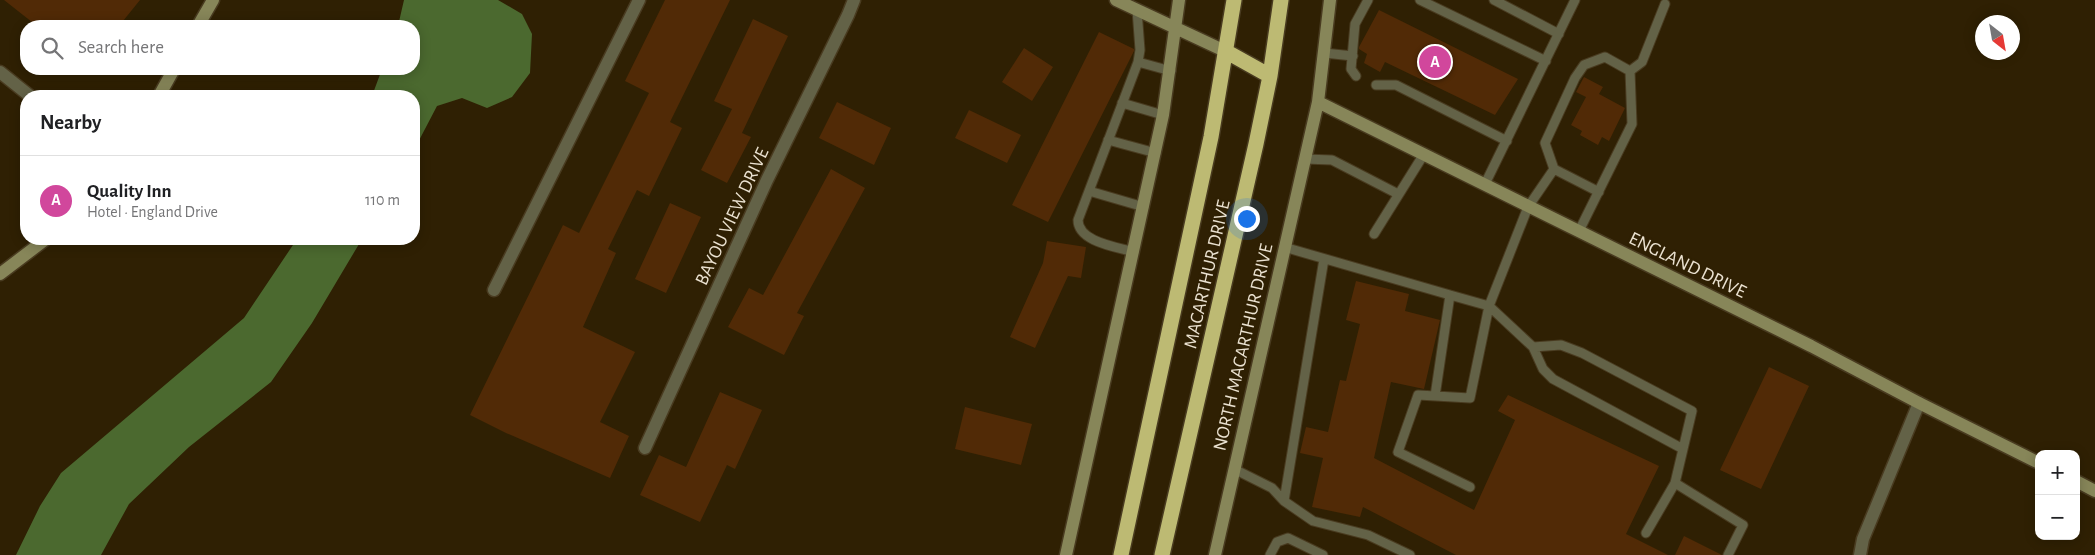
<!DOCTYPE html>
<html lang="en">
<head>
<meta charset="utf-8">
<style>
	:root { --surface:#fff; --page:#f2f2f2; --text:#202124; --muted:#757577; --line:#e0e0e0; --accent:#755781 }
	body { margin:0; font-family:"Alegreya Sans",sans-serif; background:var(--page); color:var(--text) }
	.controls { position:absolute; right:15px; bottom:15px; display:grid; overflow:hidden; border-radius:10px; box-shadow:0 2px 12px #0003 }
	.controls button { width:45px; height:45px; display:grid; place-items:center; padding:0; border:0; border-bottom:1px solid var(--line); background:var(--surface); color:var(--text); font:25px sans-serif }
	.compass { position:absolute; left:1975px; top:15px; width:45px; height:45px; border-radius:50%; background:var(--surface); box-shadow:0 2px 12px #0003; rotate:149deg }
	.you { position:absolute; left:1246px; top:218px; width:18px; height:18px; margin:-12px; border:4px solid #fff; border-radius:50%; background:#1a73e8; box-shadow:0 0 0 8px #1a73e833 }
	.badge { display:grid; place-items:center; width:32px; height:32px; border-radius:50%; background:var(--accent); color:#fff; font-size:16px; font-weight:700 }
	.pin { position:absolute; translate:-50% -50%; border:2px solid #fff; box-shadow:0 1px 5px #0006 }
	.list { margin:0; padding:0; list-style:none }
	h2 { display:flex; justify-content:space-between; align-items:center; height:65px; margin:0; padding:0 20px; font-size:21px }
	h2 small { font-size:16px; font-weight:400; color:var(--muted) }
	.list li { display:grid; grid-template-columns:32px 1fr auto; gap:15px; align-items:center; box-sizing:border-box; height:90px; padding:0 20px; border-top:1px solid var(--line) }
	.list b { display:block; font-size:19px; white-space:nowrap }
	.list p { margin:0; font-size:16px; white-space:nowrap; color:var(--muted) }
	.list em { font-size:16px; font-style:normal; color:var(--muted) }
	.icon { flex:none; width:28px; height:28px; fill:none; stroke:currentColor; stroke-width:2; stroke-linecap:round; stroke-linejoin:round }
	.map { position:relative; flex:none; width:2095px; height:555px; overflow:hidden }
	.search { position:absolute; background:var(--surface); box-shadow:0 2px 12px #0003; left:20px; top:20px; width:400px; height:55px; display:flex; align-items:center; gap:12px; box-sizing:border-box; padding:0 18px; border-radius:20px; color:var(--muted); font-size:19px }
	.panel { position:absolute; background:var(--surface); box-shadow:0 2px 12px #0003; left:20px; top:90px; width:400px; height:155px; border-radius:20px }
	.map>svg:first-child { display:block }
	.water { fill:#4b692f }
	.building { fill:#512a06 }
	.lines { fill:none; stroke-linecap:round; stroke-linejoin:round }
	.lane-casing { stroke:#493b20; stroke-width:11 }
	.street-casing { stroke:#493b20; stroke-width:15 }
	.secondary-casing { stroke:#493b20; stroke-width:15 }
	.highway-casing { stroke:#493b20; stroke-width:18 }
	.lane { stroke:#636247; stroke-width:9 }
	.street { stroke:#636247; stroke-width:12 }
	.secondary { stroke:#878659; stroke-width:12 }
	.highway { stroke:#bdba73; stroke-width:15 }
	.labels { text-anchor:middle; stroke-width:4; stroke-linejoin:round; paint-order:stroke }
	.street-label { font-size:19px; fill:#ebe2d1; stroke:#2f2003 }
</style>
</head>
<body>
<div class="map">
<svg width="2095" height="555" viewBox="0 0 2095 555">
	<rect width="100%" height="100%" fill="#2f2003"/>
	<path class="water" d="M404 0H498L522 14 532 34 530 73 512 97 487 108 462 98 437 106 414 150V96H372L382 69H414V26H398Z
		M297 239H362L312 323 271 382 189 447 129 504 101 555H16L40 506 61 473 244 318Z"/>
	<path class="building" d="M4 0H140L119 26H37Z
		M665 0H730L670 122 682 128 649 196 637 190 608 249 616 253 583 327 635 352 600 422 629 436 610 478 506 433 470 415 563 225 579 233 649 93 625 81Z
		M1379 10 1518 79 1495 115 1385 62 1380 72 1364 63 1367 54 1359 49V47Z
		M753 19 788 36 742 133 751 137 727 183 701 170 732 109 714 101Z
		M1099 32 1134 49V51L1048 222 1012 205Z
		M1024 48 1053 67 1032 101 1002 82Z
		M1584 77 1603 87 1599 94 1625 108 1609 141 1602 137 1598 145 1580 135 1582 131 1571 125 1586 97 1576 92Z
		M837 102 891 128 874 165 819 138Z
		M969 110 1021 135 1007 163 955 138Z
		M831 169 865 188 797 313 804 316 784 355 728 327 749 288 763 295Z
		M670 203 701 217 666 293 635 279Z
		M1047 241 1086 247 1081 278 1068 276 1035 348 1010 337 1043 263Z
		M1356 281 1409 294 1405 311 1440 320 1424 389 1391 382 1374 458 1474 510 1515 420 1498 411 1508 395 1659 466 1626 534 1668 555H1456L1363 507 1360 517 1312 507 1323 458 1300 453 1306 427 1328 432 1340 380 1346 381 1360 324 1346 320Z
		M1769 367 1809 386 1761 489 1720 470Z
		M720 392 762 410 735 469 727 465 700 522 640 495 659 455 686 467Z
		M965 407 1032 424 1021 465 955 449Z
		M1684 536 1722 555H1675Z"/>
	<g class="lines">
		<g class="lane-casing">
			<path id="lane" d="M1420 0 1546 61
				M1494 0 1559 34
				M1324 53 1353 56
				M1138 62 1171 71
				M1630 71 1642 62 1665 4
				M1356 76 1351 69 1355 24 1368 0
				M1376 85H1396L1507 141
				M1122 103 1163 115
				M1108 140 1156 153
				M1305 159 1332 160 1398 194
				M1554 169 1545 143 1575 78 1584 65 1605 57 1630 71 1632 124 1579 231
				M1485 184 1575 0
				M1089 191 1144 207
				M1374 234 1424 154
				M1284 247 1450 295
				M1134 252C1117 247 1078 242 1078 220L1138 62 1140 50 1137 10
				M1324 259 1284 501 1313 521 1368 535 1410 555
				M1533 347 1543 369 1553 379 1683 449
				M1435 396 1450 295 1489 306 1533 347 1561 345 1582 353 1692 411 1675 483 1743 525 1728 555
				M1234 469 1272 488 1284 501
				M1470 487 1398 452 1418 395 1470 398 1489 306 1528 207 1554 169 1599 192
				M1646 533 1675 483
				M1270 555 1277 542 1288 538 1323 555"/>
		</g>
		<g class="street-casing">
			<path id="street" d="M0 72 30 96
				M494 290 639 0
				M645 448 767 180 848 15 854 0
				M1860 555 1863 539 1919 403"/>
		</g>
		<g class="secondary-casing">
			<path id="secondary" d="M1116 0 1227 52
				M198 26 213 0
				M159 96 174 69
				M1318 102 1811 346 1919 403 2039 463
				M0 274 46 239
				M2076 481 2095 491
				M1066 555 1163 115 1179 0
				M1215 555 1318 102 1330 0"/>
		</g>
		<g class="highway-casing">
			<path id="highway" d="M1227 52 1270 76
				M1121 555 1211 137 1234 0
				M1162 555 1256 144 1270 76 1281 0"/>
		</g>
		<use href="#lane" class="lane"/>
		<use href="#street" class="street"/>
		<use href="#secondary" class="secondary"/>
		<use href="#highway" class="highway"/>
	</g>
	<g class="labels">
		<g class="street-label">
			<text transform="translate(731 216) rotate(-65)" y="7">BAYOU VIEW DRIVE</text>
			<text transform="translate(1688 264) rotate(26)" y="7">ENGLAND DRIVE</text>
			<text transform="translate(1206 274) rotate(-77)" y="7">MACARTHUR DRIVE</text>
			<text transform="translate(1242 347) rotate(-77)" y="7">NORTH MACARTHUR DRIVE</text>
		</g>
	</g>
</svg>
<div class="controls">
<button>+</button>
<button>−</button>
</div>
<svg class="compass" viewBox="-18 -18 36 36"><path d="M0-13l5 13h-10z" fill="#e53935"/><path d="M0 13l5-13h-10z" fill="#757577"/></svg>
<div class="you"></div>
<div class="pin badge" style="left:1435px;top:62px;background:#d1479c">A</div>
<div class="search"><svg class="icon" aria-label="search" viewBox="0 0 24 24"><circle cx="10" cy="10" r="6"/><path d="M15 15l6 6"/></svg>Search here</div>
<section class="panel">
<h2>Nearby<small></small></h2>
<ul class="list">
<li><span class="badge" style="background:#d1479c">A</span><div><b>Quality Inn</b><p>Hotel · England Drive</p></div><em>110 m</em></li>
</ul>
</section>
</div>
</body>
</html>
